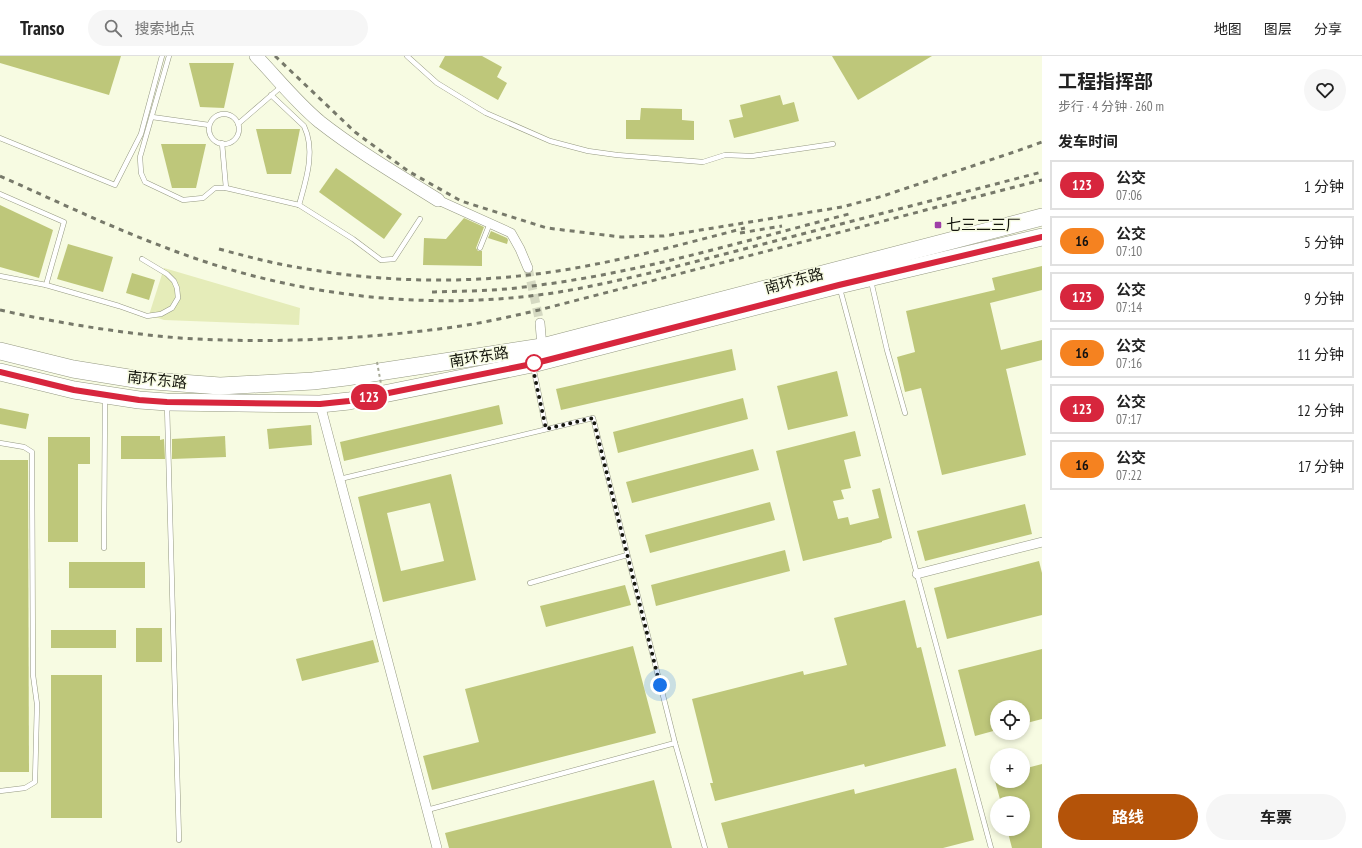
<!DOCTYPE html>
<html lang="zh">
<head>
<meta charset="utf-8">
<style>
	:root { --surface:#fff; --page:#f6f6f6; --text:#222; --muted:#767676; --line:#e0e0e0; --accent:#b45309 }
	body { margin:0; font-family:"PT Sans Narrow","Noto Sans SC",sans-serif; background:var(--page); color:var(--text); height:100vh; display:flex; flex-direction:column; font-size:15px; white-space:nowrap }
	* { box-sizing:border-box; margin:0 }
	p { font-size:13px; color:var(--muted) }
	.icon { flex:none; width:22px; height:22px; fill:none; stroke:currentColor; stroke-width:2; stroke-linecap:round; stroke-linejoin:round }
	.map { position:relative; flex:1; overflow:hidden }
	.details { display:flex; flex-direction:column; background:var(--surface); width:320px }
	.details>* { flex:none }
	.badge { padding:0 8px; border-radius:13px; font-size:14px; line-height:26px }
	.controls { position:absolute; left:990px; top:644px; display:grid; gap:8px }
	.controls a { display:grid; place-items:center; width:40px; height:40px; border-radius:50%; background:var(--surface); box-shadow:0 2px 6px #0003; font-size:20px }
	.you { position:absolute; width:20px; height:20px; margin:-10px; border:3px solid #fff; border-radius:50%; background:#1a73e8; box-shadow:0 0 0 6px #1a73e833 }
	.map>.badge { position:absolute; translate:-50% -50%; box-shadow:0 0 0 2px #fff }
	h2 { padding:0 16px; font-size:15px; line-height:36px }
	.round { display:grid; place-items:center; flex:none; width:42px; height:42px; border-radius:21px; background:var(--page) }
	.summary { display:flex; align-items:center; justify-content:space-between; height:68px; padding:0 16px }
	h1 { font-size:19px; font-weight:700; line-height:30px }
	.cta { display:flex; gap:8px; margin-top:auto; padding:8px 16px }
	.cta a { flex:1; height:46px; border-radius:24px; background:var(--accent); color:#fff; font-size:16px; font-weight:700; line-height:46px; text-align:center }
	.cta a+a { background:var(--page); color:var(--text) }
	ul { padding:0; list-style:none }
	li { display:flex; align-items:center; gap:12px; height:50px; margin:0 8px 6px; padding:0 8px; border:2px solid var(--line); border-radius:0px }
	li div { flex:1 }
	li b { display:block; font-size:15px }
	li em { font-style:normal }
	li .badge { min-width:44px; font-weight:700; text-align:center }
	header { display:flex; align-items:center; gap:24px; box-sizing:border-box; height:56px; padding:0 20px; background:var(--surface); border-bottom:1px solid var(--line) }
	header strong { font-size:19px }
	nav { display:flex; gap:22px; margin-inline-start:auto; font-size:14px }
	.search { width:280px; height:36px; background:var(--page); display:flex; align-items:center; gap:10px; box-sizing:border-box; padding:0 14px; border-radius:22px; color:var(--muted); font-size:15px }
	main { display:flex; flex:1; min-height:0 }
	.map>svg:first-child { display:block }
</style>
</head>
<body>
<header>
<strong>Transo</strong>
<div class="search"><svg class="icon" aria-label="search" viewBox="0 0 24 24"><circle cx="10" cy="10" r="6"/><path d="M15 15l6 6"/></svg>搜索地点</div>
<nav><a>地图</a><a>图层</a><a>分享</a></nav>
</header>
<main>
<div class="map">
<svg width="1042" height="792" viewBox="0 0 1042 792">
	<rect width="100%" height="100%" fill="#f7fbe2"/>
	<path fill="#e5ecb9" d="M164,212L300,252L299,269L164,264L149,259Z"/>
	<g fill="#bec77a" fill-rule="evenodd">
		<path d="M0,0H121L109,39L0,7Z"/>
		<path d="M445,0H482L502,11L497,21L507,27L498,44L439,11Z"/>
		<path d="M832,0H932L858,44Z"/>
		<path d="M189,7H234L224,52L200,51Z"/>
		<path d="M780,39L783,49L794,46L799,65L734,82L729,64L743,61L740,49Z"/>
		<path d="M641,52L682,53V64L694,65V84L626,83V64H640Z"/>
		<path d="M256,73H300L291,118H267Z"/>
		<path d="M161,88H206L196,132H172Z"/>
		<path d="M336,112L402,158L384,183L319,136Z"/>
		<path d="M0,149L53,174L39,222L0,211Z"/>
		<path d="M464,162L484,171L476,192L478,195H482V210L423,209L424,182L446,183Z"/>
		<path d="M491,175L507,182L508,184L507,188L488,182Z"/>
		<path d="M68,188L113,201L103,236L57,223Z"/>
		<path d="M1042,210V234L990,247L1001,294L1042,284V304L1006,313L1026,399L942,419L921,332L905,336L897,301L915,296L906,255L995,234L992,222Z"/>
		<path d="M132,217L155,224L149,244L126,237Z"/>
		<path d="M732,293L736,314L561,354L556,333Z"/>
		<path d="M837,315L848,360L788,374L777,330Z"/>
		<path d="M743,342L748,363L618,397L613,376Z"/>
		<path d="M499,349L503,368L344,405L340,386Z"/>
		<path d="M0,352L29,358L26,373L0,368Z"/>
		<path d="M311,369L312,389L269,393L267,373Z"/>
		<path d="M855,375L861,400L844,404L851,432L841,434L844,443L833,445L838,463L848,461L850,469L879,462L872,434L880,432L892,482L882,485V486L803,505L776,395Z"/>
		<path d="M121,380H160V384L164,383L165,403H121Z"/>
		<path d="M225,380L226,401L172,403V383Z"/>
		<path d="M48,381H90V408H78V486H48Z"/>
		<path d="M753,393L759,414L632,447L626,426Z"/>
		<path d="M0,404H28L29,716H0Z"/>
		<path d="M451,418L476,524L383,546L358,441ZM430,447L444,505L401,515L387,457Z"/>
		<path d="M770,446L775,464L650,497L645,479Z"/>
		<path d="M1025,448L1032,478L925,505L917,475Z"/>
		<path d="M785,494L790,515L656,550L651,529Z"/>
		<path d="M1039,505L1042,517V559L947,583L934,532Z"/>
		<rect x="69" y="506" width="76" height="26"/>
		<path d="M625,529L631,549L546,571L540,550Z"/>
		<path d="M905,544L917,592L921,591L946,690L865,711L864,708L715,745L710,727H713L692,643L803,615L804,619L847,609L834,562Z"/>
		<rect x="136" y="572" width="26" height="34"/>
		<rect x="51" y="574" width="65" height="18"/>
		<path d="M373,584L379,606L302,625L296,603Z"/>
		<path d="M633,590L656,677L432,734L423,700L479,686L465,633Z"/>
		<path d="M1042,593V663L1023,668V651H997V674L975,680L958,614Z"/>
		<rect x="51" y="619" width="51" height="143"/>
		<path d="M1042,708V792H1012L1007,773H1023V747H1001L995,725H1023V713Z"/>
		<path d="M956,712L974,784L943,792H728L721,767L854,733L855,738Z"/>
		<path d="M654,724L672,792H449L445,777Z"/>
	</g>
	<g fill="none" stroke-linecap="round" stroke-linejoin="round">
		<path stroke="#d5d9c2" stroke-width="9" stroke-dasharray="9 4.5" stroke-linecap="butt" d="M528,212L540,267"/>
		<g stroke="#959982" stroke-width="5.5">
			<g id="lane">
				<path d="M169,0L140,101L141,117L145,126L183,144L203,142L215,132H226L299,149L353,183L381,204L394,203L420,163"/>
				<path d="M407,0L437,27L486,57L550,85L588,95L617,99L703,106L725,99L752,100L833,88"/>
				<path d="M271,39L304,70C316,95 306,124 299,149"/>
				<circle cx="224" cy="73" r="15"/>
				<path d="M152,61L209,69"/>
				<path d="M238,68L282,30"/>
				<path d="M0,82L115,129L141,78L162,0"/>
				<path d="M222,87L226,132"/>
				<path d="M0,138L64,166L46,229"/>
				<path d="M480,192L490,167"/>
				<path d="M0,220L46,229L119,250L147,260L161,258L172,252L178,242L177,232L174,225L167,218L142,203"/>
				<path d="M871,225L887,294L905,357"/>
				<path d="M840,233L991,792"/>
				<path d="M533,310L546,373"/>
				<path d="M167,349L179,784"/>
				<path d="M0,387L24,391L32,396L33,619L37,648L35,726L25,732L0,735"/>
				<path d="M340,423L593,362L675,687L705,792"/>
				<path d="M104,492L105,343"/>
				<path d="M530,527L627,499"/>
				<path d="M427,754L675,687"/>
			</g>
		</g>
		<g stroke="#959982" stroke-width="10">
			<g id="street">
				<path d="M438,144L511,177L520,193L528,212"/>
				<path d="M540,267L542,291"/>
				<path d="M320,348L437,792"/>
				<path d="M917,518L1042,486"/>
			</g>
		</g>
		<g stroke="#959982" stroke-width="14">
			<path id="secondary" d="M256,0C277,22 297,47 320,66C357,95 398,119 438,144"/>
		</g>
		<g stroke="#959982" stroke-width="18">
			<g id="highway">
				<path d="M0,295L73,313L141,324L220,330L313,325L346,321L542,291L1042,161"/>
				<path d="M0,316L74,334L139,344L167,346L320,348L349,345L532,308L839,229L1042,181"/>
			</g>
		</g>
		<use href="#lane" stroke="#fff" stroke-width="4.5"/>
		<use href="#street" stroke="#fff" stroke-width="9"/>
		<use href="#secondary" stroke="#fff" stroke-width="13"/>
		<use href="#highway" stroke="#fff" stroke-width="17"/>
		<g stroke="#77796a" stroke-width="3" stroke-dasharray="5 5" stroke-linecap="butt">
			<path d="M275,0L355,76L408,115L461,145L547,172L621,181L664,180L842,151L883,140L1017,95L1042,86"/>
			<path d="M0,120C54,144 108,170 164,191C282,237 412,255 538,239C579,234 619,224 659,215L1042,116"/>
			<path d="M740,177L782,170"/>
			<path d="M219,193C238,198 256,203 275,207C375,228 480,230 581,211C636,201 691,186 745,172"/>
			<path d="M432,236C465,235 498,235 532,230C639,217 744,185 849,158"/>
			<path d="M0,254C59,267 119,277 180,282C273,288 369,283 461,270C487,266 513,260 539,254L1042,124"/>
		</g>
		<path stroke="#a6a996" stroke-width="2" stroke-dasharray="3 3" stroke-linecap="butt" d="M377,306L385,350"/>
	</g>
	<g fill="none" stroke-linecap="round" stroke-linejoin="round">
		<g stroke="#fff" stroke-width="9">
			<path id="line" d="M0,316L74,334L139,344L167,346L320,348L349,345L532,308L839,229L1042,181"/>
		</g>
		<use href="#line" stroke="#d7263d" stroke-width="6"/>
		<path stroke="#16170f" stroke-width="4" stroke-dasharray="0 7.2" d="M534,307L532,308L546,373L593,362L660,629"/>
	</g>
	<rect fill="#9e3fa7" stroke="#f7fbe2" stroke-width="1.5" x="934" y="165" width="8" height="8" rx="2"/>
	<circle fill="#fff" stroke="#d7263d" stroke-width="2" cx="534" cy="307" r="8"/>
	<g text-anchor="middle" stroke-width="3" stroke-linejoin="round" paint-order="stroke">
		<g font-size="15" fill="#16170f" stroke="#f7fbe2" text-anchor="start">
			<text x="946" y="174">七三二三厂</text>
		</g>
		<g font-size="15" fill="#16170f" stroke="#f7fbe2">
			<text transform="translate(794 225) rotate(-15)" y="5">南环东路</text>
			<text transform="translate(479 301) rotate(-9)" y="5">南环东路</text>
			<text transform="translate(157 324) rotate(6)" y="5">南环东路</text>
		</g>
	</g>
</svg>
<div class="controls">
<a><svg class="icon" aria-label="locate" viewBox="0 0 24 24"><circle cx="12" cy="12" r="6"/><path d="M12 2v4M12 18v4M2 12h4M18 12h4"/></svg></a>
<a>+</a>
<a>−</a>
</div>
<div class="you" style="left:660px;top:629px"></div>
<b class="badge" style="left:369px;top:341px;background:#d7263d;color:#fff">123</b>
</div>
<section class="details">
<div class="summary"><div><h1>工程指挥部</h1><p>步行 · 4 分钟 · 260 m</p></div><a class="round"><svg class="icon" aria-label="heart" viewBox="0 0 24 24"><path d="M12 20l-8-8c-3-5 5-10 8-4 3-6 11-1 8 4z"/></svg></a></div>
<h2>发车时间</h2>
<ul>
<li><span class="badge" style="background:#d7263d;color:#fff">123</span><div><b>公交</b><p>07:06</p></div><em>1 分钟</em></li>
<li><span class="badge" style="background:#f58220;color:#111">16</span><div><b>公交</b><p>07:10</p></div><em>5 分钟</em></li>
<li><span class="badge" style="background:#d7263d;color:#fff">123</span><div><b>公交</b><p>07:14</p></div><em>9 分钟</em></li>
<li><span class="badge" style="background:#f58220;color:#111">16</span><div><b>公交</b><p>07:16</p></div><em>11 分钟</em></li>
<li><span class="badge" style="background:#d7263d;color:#fff">123</span><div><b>公交</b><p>07:17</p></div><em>12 分钟</em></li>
<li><span class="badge" style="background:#f58220;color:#111">16</span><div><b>公交</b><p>07:22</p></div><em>17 分钟</em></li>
</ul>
<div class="cta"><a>路线</a><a>车票</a></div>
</section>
</main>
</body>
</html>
